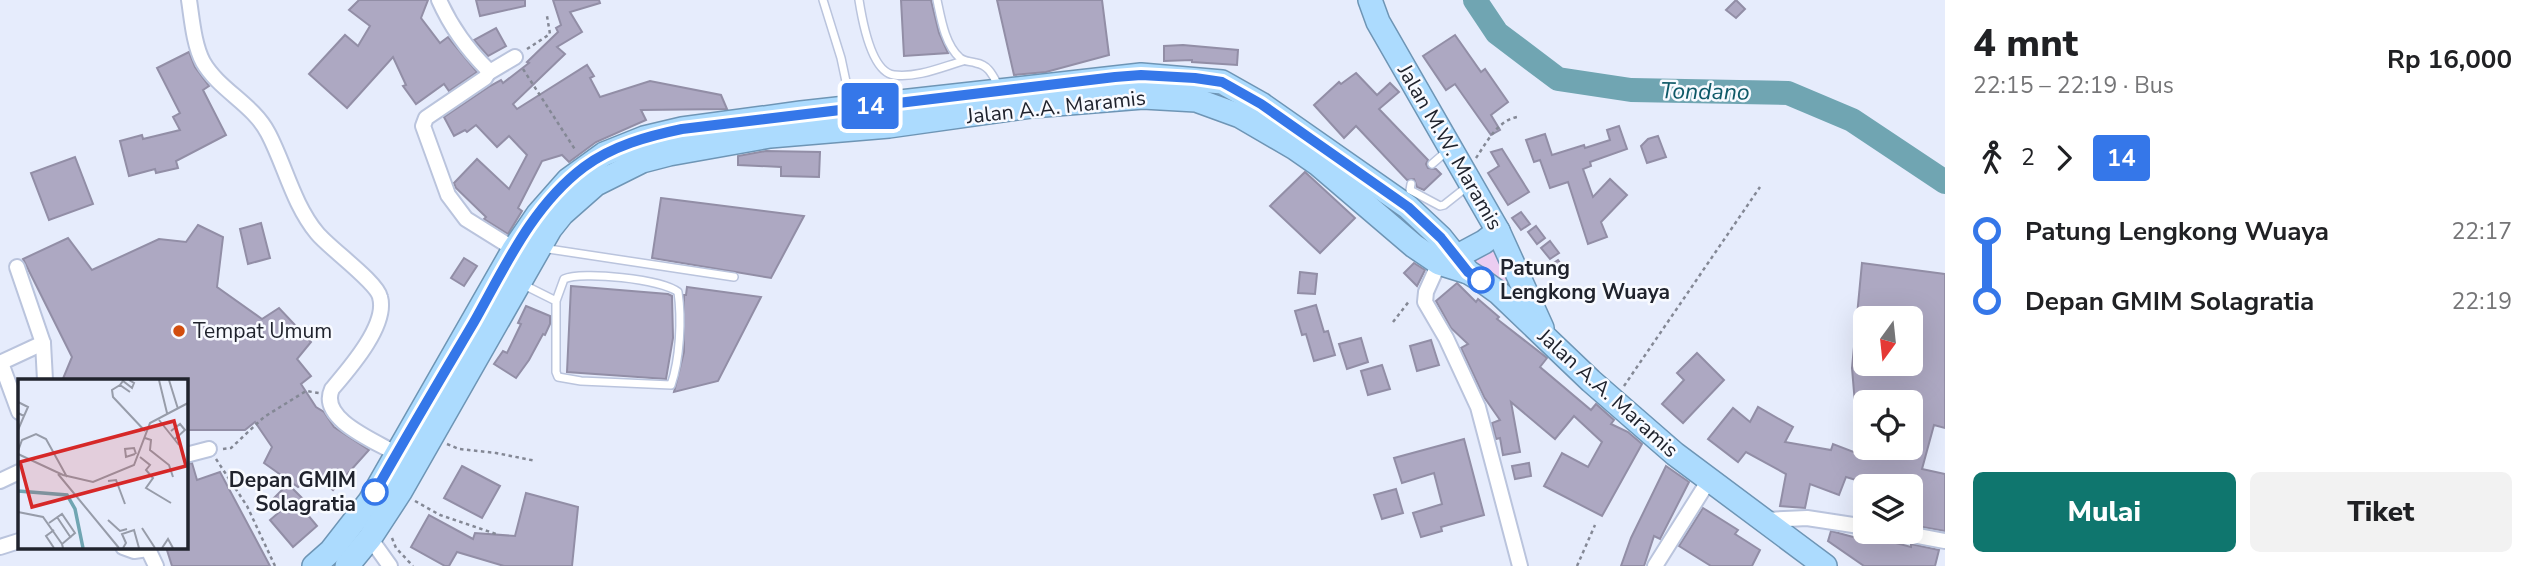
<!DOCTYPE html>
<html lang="id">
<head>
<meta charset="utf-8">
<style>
	:root { --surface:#fff; --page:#f2f2f2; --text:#202124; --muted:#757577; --accent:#0f766e }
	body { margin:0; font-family:"Nunito Sans",sans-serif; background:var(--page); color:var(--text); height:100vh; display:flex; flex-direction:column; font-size:26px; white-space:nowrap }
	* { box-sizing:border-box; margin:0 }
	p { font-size:23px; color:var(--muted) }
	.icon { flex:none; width:38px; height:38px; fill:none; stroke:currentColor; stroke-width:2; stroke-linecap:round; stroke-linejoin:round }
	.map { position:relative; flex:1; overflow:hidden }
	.sheet { display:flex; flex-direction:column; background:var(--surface); width:595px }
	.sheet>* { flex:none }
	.badge { padding:0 14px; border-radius:5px; font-size:24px; line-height:46px }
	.needle { width:46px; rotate:195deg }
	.fabs { position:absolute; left:1853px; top:306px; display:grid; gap:14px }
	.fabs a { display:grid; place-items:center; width:70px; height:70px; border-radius:10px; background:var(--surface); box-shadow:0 7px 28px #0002; font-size:35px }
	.map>.badge { position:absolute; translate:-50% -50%; box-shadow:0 0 0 4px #fff }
	.legs { display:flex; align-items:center; gap:10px; height:77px; padding:0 28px; font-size:23px }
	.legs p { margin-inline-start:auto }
	.headline { display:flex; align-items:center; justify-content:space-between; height:119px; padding:0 28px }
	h1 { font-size:38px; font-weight:800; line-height:52px }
	.cta { display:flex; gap:14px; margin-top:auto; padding:14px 28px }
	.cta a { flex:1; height:80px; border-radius:10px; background:var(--accent); color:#fff; font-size:28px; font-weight:800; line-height:80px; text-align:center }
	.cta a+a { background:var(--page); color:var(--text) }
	ul { padding:0 28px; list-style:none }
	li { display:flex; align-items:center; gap:24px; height:70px; font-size:26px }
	li i { display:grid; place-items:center; width:10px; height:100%; margin:0 9px; background:currentColor }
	li i::after { content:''; width:18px; height:18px; margin:-9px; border:5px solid; border-radius:50%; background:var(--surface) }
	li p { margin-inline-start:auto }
	li:first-child i { background:linear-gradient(#0000 50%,currentColor 0) }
	li:last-child i { background:linear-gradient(currentColor 50%,#0000 0) }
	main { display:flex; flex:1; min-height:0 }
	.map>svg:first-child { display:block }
</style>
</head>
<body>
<main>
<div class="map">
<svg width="1945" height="566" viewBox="0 0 1945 566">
	<rect width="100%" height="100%" fill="#e6ecfc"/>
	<path fill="#ebcdf1" d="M1497,234L1521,302L1460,257Z"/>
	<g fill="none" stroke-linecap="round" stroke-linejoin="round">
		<path stroke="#70a5b2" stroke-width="24" d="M1475,0L1497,33L1558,79L1631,90L1788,93L1852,120L1945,182"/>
	</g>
	<g fill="#ada8c2" stroke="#928ea6" stroke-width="2" fill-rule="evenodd">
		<path d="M359,0H428L421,18L440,43L448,37L477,72L449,91L444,84L416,104L403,86L406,85L393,57L347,108L309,74L345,35L358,46L370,26L349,10Z"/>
		<path d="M476,0H525V6L480,16Z"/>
		<path d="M553,0H599L600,3L570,12L582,32L557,47L565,54L513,104L517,109L587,65L594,76L590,78L600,97L650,81L721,95L727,109L641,110L646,120L596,142L569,162L562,155L542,161L518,208L522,211L508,234L484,219L486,217L456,188L454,183L477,159L509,189L527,155L509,136L497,147L476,125L467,132L465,130L454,136L444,117L490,86L501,80L503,83L529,63L527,62L558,32L556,28L561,25Z"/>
		<path d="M901,0H931L939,33L948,53L904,56Z"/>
		<path d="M997,0H1102L1109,55L1046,72L1014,75Z"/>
		<path d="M1736,0L1745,9L1736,18L1726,10Z"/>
		<path d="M496,28L506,46L488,56L474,40Z"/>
		<path d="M1455,35L1481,72L1485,69L1508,102L1491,115L1500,130L1491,135L1455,84L1446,90L1423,56Z"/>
		<path d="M1183,45L1238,50L1237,65L1192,62V60L1164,61V46Z"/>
		<path d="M189,52L195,67L209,86L203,90L226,135L176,161L178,168L156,173L155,169L129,176L120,141L142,135L143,139L180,130L173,117L180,113L157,68Z"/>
		<path d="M1356,73L1377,95L1390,83L1399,92L1379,109L1428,160L1426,164L1428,168L1436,169L1441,174L1424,190L1417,187L1414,179L1407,180L1356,126L1344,138L1314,105L1339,82L1341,84Z"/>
		<path d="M1619,126L1627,149L1590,162L1591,166L1583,169L1593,197L1610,179L1627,195L1601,222L1607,237L1588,244L1568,182L1550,188L1540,160L1534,162L1526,140L1545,134L1552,155L1584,145L1585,148L1610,140L1607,130Z"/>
		<path d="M1658,136L1666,157L1647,163L1641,146L1648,139Z"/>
		<path d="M1502,149L1529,192L1508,205L1488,173L1499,166L1491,152Z"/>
		<path d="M766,151L820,152L819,177L781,176V167L738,165V156Z"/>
		<path d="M75,157L93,204L49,220L31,173Z"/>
		<path d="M1305,172L1355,218L1320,253L1270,206Z"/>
		<path d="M661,198L804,216L771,278L652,258Z"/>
		<path d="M1521,212L1530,224L1521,230L1512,218Z"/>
		<path d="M261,223L270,258L248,264L240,229Z"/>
		<path d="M198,225L223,237L217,287L262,319L279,308L311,342L297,359L311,376L301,384L316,407L324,412L334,427L369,450L333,490L315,475L298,487L264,463L272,447L255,422L245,430H186V381H62L72,357L23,259L68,238L92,270L159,239L186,242Z"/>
		<path d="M1536,226L1545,238L1537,244L1528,232Z"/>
		<path d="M1550,241L1559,253L1550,259L1541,248Z"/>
		<path d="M464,258L477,266L464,286L451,278Z"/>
		<path d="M1558,260L1567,272L1558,278L1549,266Z"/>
		<path d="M1414,263L1425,270L1417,286L1404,273Z"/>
		<path d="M1862,263L1945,274V428L1934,425L1922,469L1945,474V531L1911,525V486H1864L1866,483L1846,477L1839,495L1810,484L1805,508L1780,506L1786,474L1746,452L1738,462L1708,439L1733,408L1750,422L1758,407L1793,427L1785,442L1831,450L1833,444L1864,456L1867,448L1896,458L1899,448H1911V402H1866V406L1855,404L1852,368ZM1866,318H1911V364H1866Z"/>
		<path d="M1300,272L1317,274L1315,294L1298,293Z"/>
		<path d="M1457,283L1476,302L1478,299L1499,317L1497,319L1547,358L1540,367L1591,410L1596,404L1614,420L1611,424L1628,432L1642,444L1602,516L1544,486L1562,453L1588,467L1602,442L1574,416L1555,439L1511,402L1520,452L1503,455L1500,438L1496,439L1492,423L1500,420L1484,397L1461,348L1468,344L1451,328L1436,301Z"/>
		<path d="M571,286L668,294L672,296L673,338L666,379L567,372Z"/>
		<path d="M687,287L761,297L718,381L674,392L684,352V295H686Z"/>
		<path d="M1316,305L1324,332L1328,331L1335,355L1314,361L1306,334L1302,335L1295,311Z"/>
		<path d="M526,306L550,316V324L545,335L543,334L529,360L516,378L494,364L503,351L507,353L521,324L518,323Z"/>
		<path d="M1361,338L1368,362L1347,369L1339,344Z"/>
		<path d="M1431,340L1439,365L1417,371L1410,346Z"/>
		<path d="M1697,353L1724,380L1683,423L1662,404L1684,380L1677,373Z"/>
		<path d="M1382,365L1390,389L1368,395L1361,371Z"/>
		<path d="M1464,439L1484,515L1441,527L1442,531L1421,537L1413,513L1442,504L1434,473L1402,483L1394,458Z"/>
		<path d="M192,463L197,480L220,472L270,566H172L166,547H186V464Z"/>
		<path d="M1529,463L1531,476L1515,479L1512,466Z"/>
		<path d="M462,466L500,486L482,518L444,498Z"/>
		<path d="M1666,466L1689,482L1660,539L1654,536L1644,566H1621L1631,538Z"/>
		<path d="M288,484L302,498L297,502L317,526L293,547L270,520L284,508L274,498Z"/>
		<path d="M1396,489L1403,513L1382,519L1374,495Z"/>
		<path d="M526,493L578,507L572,566H504L457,552L449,566H445L411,547L429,515L473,539L475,533L515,536Z"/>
		<path d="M1703,508L1738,530L1735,534L1760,550L1752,566H1711L1679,546Z"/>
		<path d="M1831,531L1868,541L1869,536L1911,547V544L1939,550L1935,566H1864L1828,541Z"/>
	</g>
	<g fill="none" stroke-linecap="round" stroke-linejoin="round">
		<g stroke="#bac4dd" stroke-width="10">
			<g id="service">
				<path d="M823,0L841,58L851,105"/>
				<path d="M859,0C862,19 871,72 894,75C917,78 942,67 963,61"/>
				<path d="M937,0C941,19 945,45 960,58C965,62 970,61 976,63C989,65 993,76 999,87"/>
				<path d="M1432,164L1447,151"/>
				<path d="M1411,184L1410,190L1440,206L1444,205L1468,186"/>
				<path d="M542,248L734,277"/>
				<path d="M522,284L556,301L564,279C582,271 662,279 678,292C682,319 680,359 671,385L581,381L558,377L556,372V301"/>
			</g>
		</g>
		<g stroke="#bac4dd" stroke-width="18">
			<g id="minor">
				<path d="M189,0C192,20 194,45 203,62C219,90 253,104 268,133C285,165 293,204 317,233C329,248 377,282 380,297C388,325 349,369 332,389C318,419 375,441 397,454"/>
				<path d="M439,0C451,27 466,48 487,69L488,73L485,78L426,118L423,126L448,195L466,219L514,249"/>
				<path d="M488,73L515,57"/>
				<path d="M1440,256L1439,263L1426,292L1425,302L1446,338L1478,407L1520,566"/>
				<path d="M17,267L43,343L45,380"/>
				<path d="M0,363L43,343"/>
				<path d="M1,363L19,412"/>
				<path d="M186,455L209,449"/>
				<path d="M0,481L19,472"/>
				<path d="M1765,520L1807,518L1866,527"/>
				<path d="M1897,532L1945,541"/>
				<path d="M370,538L390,566"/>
				<path d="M0,547L19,541"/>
				<path d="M123,547L134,551L148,549"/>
				<path d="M147,547L156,566"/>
				<path d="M1655,566L1709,480"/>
			</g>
		</g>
		<g stroke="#6e95b5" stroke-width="26">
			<g id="trunk">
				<path d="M1370,0L1378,22L1498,231L1542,328"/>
				<path d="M1456,257L1484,242L1498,231"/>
				<path d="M314,566L331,551L370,501L514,249L538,214L568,180L604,154L644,138L682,129L801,113L1141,75L1222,82L1261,104L1408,207L1441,238L1468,272"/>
				<path d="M347,566L370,538L400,492L550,229L562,214L596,184L642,161L669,154L770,136L889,126L1032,106L1143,97L1196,100L1240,116L1295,148L1318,164L1414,246L1439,263L1468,272L1481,280L1499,293L1591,381L1675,454L1825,566"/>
			</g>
		</g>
		<g stroke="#848895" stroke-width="2.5" stroke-dasharray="3.5 3.5" stroke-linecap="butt">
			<path d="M527,49L550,34L547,16"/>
			<path d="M523,69L576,151"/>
			<path d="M1476,158C1487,142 1497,121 1517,117"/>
			<path d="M1393,322L1410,300"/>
			<path d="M1624,386L1760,187"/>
			<path d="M447,444L459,449L496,453L536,461"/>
			<path d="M223,449L231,448L264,417L306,391L319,393"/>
			<path d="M216,459L247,506L275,566"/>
			<path d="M415,501L440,515L496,534"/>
			<path d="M392,538L396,548L413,566"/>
			<path d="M1577,566L1595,525"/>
		</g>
		<use href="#service" stroke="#fff" stroke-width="7"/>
		<use href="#minor" stroke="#fff" stroke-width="14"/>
		<use href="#trunk" stroke="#acdbfe" stroke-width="23"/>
	</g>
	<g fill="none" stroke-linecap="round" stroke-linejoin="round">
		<g stroke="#fff" stroke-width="16">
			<path id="line-1" d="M375,492C407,435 441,378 474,322C505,267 532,206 584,167C612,146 648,136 682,129L1115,77L1141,75L1195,78L1222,82L1261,104L1408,207L1441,238L1468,272L1481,280"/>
		</g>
		<use href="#line-1" stroke="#3577e9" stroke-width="10"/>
	</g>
	<g fill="#fff" stroke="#3577e9" stroke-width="3.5">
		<circle cx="1481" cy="280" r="12"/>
		<circle cx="375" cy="492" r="12"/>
	</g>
	<circle fill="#d24d0e" stroke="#f8faff" stroke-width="2.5" cx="179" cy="331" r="7"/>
	<g text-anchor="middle" stroke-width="5" stroke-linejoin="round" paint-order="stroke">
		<g font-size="21" fill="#20232d" stroke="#f8faff">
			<text transform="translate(1056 107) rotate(-6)" y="7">Jalan A.A. Maramis</text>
			<text transform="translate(1450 147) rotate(60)" y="7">Jalan M.W. Maramis</text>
			<text transform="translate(1608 393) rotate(42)" y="7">Jalan A.A. Maramis</text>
		</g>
		<g font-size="21" font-weight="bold" fill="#20232d" stroke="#f8faff" text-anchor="start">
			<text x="1500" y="275">Patung<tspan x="1500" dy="24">Lengkong Wuaya</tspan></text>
			<text x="356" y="487" text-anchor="end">Depan GMIM<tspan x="356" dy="24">Solagratia</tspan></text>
		</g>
		<g font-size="21" fill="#20232d" stroke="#f8faff" text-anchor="start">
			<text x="193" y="338">Tempat Umum</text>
		</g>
		<g font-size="23" font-style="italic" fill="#0e5968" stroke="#f8faff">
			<text transform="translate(1705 91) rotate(1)" y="8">Tondano</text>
		</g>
	</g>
	<g transform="translate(18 379)">
		<rect width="170" height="170" fill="#e6ecfc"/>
		<path fill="none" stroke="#70a5b2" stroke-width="3.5" d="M0,112L49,116L57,130L65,169"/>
		<path fill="none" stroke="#979ca9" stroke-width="2" d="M111,1L116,4L114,9L105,2L102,6L112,13M141,1L149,34M151,1L160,30M102,6L94,11L95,18L127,52M0,23L10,28L6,37M0,34L6,37L0,51M141,41L161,66M153,52L162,45L167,51L157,60M127,59L133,61L132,71L151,86L155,98M0,72L4,61L18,55L28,60L49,98M0,75L45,96L75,103L116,86L132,44L170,24M117,75L108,78L107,70L116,69L118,75M122,78L132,86L128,91L135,99L128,109L153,124M40,95L101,169M90,102L98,101L107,125M0,133L25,138L44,165M39,138L53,159M90,141L102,152L109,150M31,144L44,135L57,154L44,165L45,169M124,149L137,169M36,151L28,157L36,169M105,169L108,164L104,155L116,151L121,169M144,169L150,160L155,169"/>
		<path fill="#d62828" fill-opacity="0.15" stroke="#d62828" stroke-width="3.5" d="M156,42L168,87L14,128L2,83Z"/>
		<rect width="170" height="170" fill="none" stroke="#20232d" stroke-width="3.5"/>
	</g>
</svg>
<div class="fabs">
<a><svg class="needle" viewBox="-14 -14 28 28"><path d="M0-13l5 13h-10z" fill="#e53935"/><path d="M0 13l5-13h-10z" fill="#757577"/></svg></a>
<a><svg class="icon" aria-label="locate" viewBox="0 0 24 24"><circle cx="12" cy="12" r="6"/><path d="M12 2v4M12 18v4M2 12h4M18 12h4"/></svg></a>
<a><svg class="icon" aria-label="layers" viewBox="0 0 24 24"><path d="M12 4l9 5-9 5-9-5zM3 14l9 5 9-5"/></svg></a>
</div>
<b class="badge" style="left:870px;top:106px;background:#3577e9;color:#fff">14</b>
</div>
<section class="sheet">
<div class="headline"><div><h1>4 mnt</h1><p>22:15 – 22:19 · Bus</p></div><b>Rp 16,000</b></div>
<div class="legs"><svg class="icon" aria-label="walk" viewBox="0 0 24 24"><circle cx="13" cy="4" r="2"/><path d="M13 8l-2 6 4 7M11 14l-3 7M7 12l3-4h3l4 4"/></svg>2<svg class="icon" aria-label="forward" viewBox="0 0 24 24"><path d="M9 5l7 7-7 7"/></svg><b class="badge" style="background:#3577e9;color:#fff">14</b></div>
<ul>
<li><i style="color:#3577e9"></i><b>Patung Lengkong Wuaya</b><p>22:17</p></li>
<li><i style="color:#3577e9"></i><b>Depan GMIM Solagratia</b><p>22:19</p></li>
</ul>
<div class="cta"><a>Mulai</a><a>Tiket</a></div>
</section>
</main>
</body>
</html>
